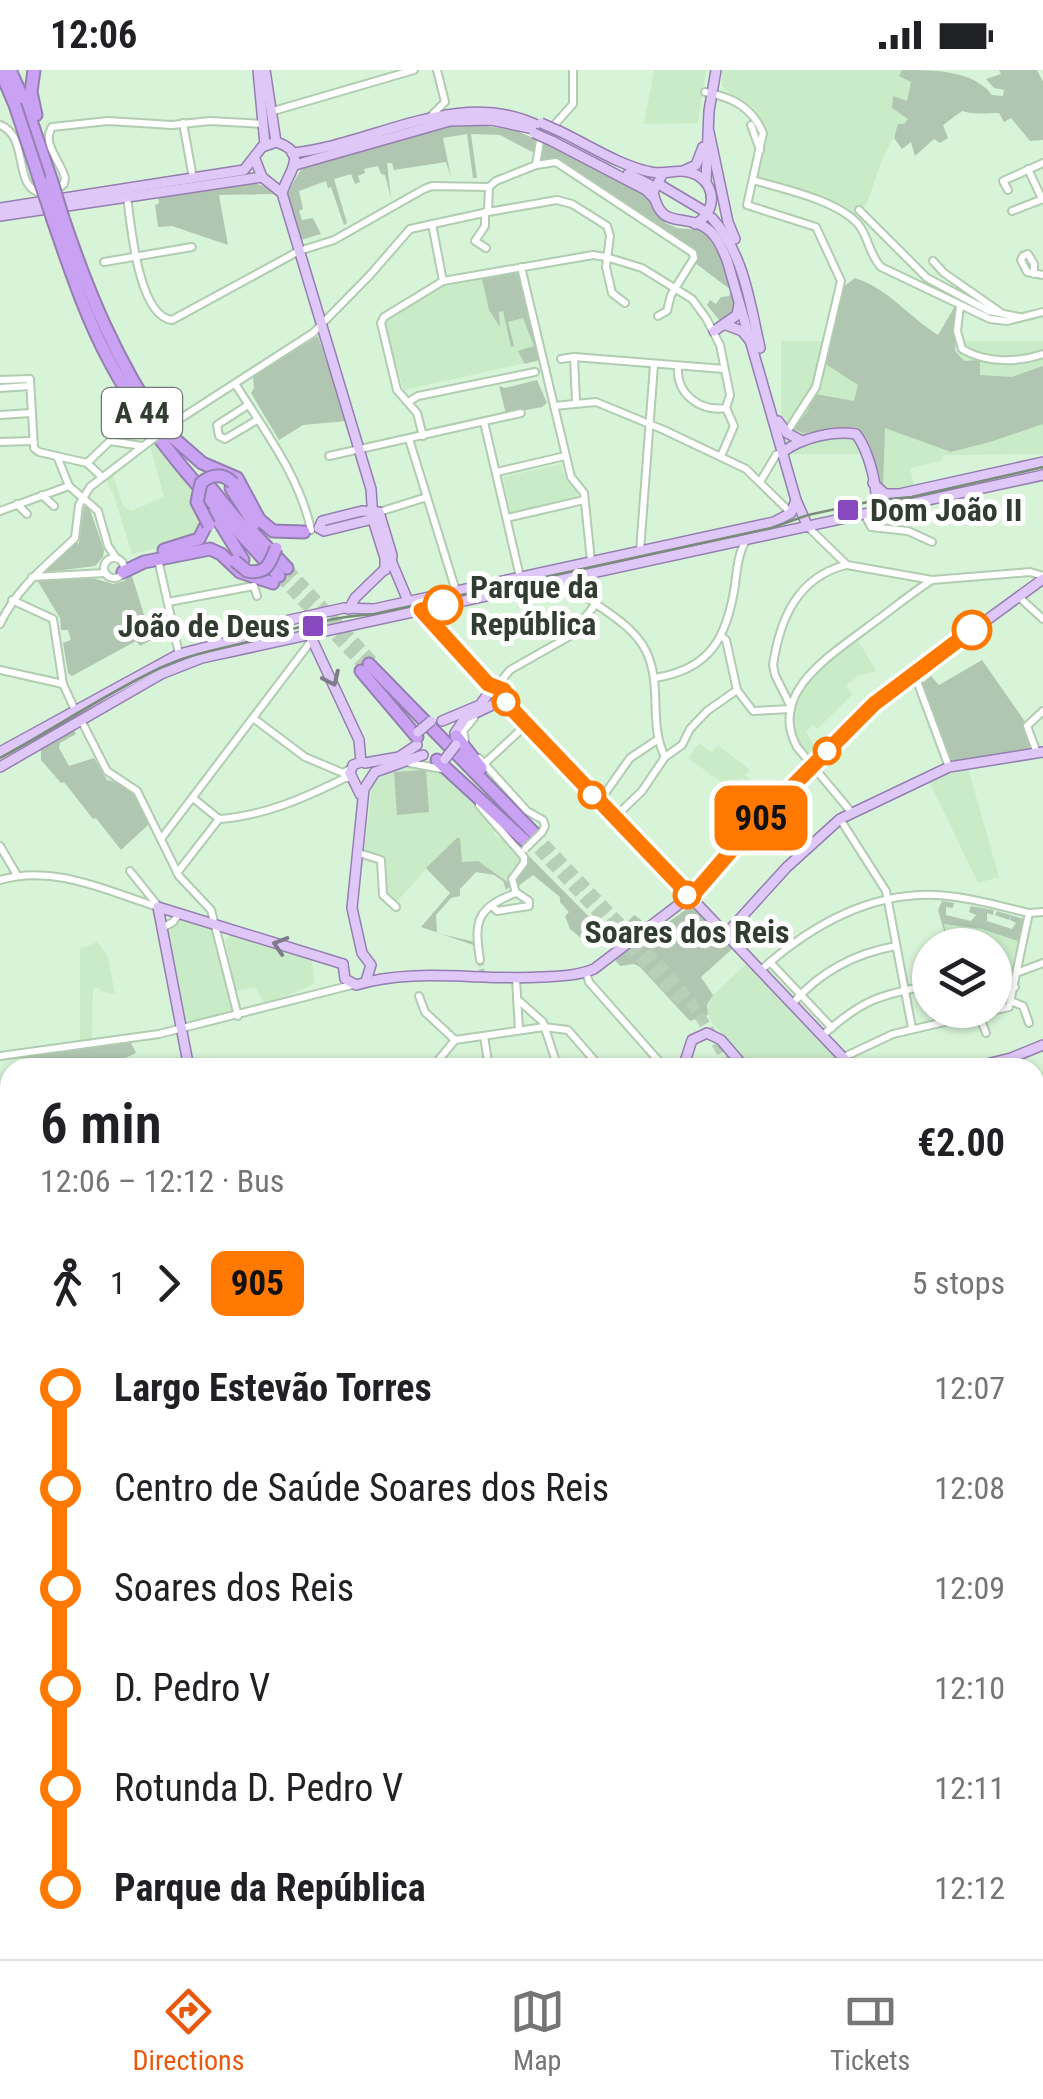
<!DOCTYPE html>
<html lang="en">
<head>
<meta charset="utf-8">
<style>
	:root { --surface:#fff; --page:#f2f2f2; --text:#202124; --muted:#757577; --line:#e0e0e0; --accent:#ea580c }
	body { margin:0; font-family:"Roboto Condensed",sans-serif; background:var(--page); color:var(--text); height:100vh; display:flex; flex-direction:column; font-size:38px; white-space:nowrap }
	* { box-sizing:border-box; margin:0 }
	p { font-size:32px; color:var(--muted) }
	.icon { flex:none; width:55px; height:55px; fill:none; stroke:currentColor; stroke-width:2; stroke-linecap:round; stroke-linejoin:round }
	.map { position:relative; flex:1; overflow:hidden }
	.sheet { position:absolute; left:0px; top:988px; width:1045px; height:902px; display:flex; flex-direction:column; background:var(--surface); border-radius:30px 30px 0 0; box-shadow:0 2px 8px #0004 }
	.sheet>* { flex:none }
	.badge { padding:0 20px; border-radius:15px; font-size:35px; line-height:65px }
	.buttons { position:absolute; left:912px; top:858px; display:grid; gap:20px }
	.buttons a { display:grid; place-items:center; width:100px; height:100px; border-radius:50%; background:var(--surface); box-shadow:0 2px 8px #0004; font-size:50px }
	.map>.badge { position:absolute; translate:-50% -50%; box-shadow:0 0 0 5px #fff }
	.legs { display:flex; align-items:center; gap:15px; height:110px; padding:0 40px; font-size:32px }
	.legs p { margin-inline-start:auto }
	.summary { display:flex; align-items:center; justify-content:space-between; height:170px; padding:0 40px }
	h1 { font-size:55px; font-weight:600; line-height:75px }
	ul { padding:0 40px; list-style:none }
	li { display:flex; align-items:center; gap:35px; height:100px; font-size:38px }
	li i { display:grid; place-items:center; width:15px; height:100%; margin:0 12px; background:currentColor }
	li i::after { content:''; width:25px; height:25px; margin:-12px; border:8px solid; border-radius:50%; background:var(--surface) }
	li p { margin-inline-start:auto }
	li:first-child i { background:linear-gradient(#0000 50%,currentColor 0) }
	li:last-child i { background:linear-gradient(currentColor 50%,#0000 0) }
	.status { display:flex; justify-content:space-between; align-items:center; height:70px; padding:0 50px; background:var(--surface); direction:ltr }
	.status svg { height:28px; fill:currentColor }
	.dock { display:flex; justify-content:space-around; align-items:center; height:140px; border-top:2px solid var(--line); background:var(--surface); font-size:28px; color:var(--muted) }
	.dock a { display:grid; justify-items:center; gap:5px }
	.dock .selected { color:var(--accent) }
	.map>svg:first-child { display:block }
</style>
</head>
<body>
<div class="status"><b>12:06</b><svg viewBox="0 0 49 12"><path d="M0 12V9h3v3zM5 12V6h3v6zM10 12V3h3v9zM15 12V0h3v12zM26 1h20v11H26zM47 4h2v5h-2z"/></svg></div>
<div class="map">
<svg width="1043" height="1889" viewBox="0 0 1043 1889">
	<rect width="100%" height="100%" fill="#d8f4d8"/>
	<g fill="#c9ebc8">
		<path d="M654,0H706L698,53L644,54Z"/>
		<path d="M722,0H909L917,38L895,65L882,90L867,133L855,147L819,127L757,107L768,60L753,37L732,26L722,16Z"/>
		<path d="M517,203L539,290L404,320L385,259L387,251L441,217Z"/>
		<path d="M781,271H1043V384L944,385L941,391L910,398L914,416L889,420L883,419L884,384H781Z"/>
		<path d="M155,371L193,421L192,435L204,454L191,470L132,484L113,423L105,408L112,403L123,436L131,441L164,427L150,375Z"/>
		<path d="M560,394L565,407L577,422V430L511,445L503,407Z"/>
		<path d="M857,569L876,601L860,605L846,615L852,625L817,659L813,655L806,662L818,683L809,692L794,669V632L805,612L830,587Z"/>
		<path d="M699,673L712,682L718,675L732,686L750,700L745,705L770,732L743,708L729,718L688,688Z"/>
		<path d="M418,696L443,703L494,756L495,767L502,768L520,787L509,813L478,793L451,823L426,799L395,834L383,821L384,793L364,783L372,714L388,701Z"/>
		<path d="M968,698L999,807L978,813L929,711Z"/>
		<path d="M183,849L211,858L217,863L233,943L189,953L185,950L168,862Z"/>
		<path d="M943,854L982,859L1020,872L1013,901L995,898V875H950Z"/>
		<path d="M232,865L312,889L314,914L266,935L255,917L236,921L225,870Z"/>
		<path d="M97,872L108,886L115,924L101,921L100,918H93L92,969L80,970V879Z"/>
		<path d="M745,895L749,896L844,997H753L712,953L707,941L712,926Z"/>
	</g>
	<g fill="#b0c6b0">
		<path d="M902,0C933,0 974,0 992,25L1003,26L1004,20L994,18L986,9L1001,4L999,0H1037L1043,12V70L1030,71L1011,48L1004,52L999,43C986,43 975,45 962,41L943,55L948,68L940,73L934,69L915,86L911,72L902,79L894,68L898,54H904L908,49L892,38L893,26L907,31L911,12L899,6Z"/>
		<path d="M481,55L517,61L535,69L534,83L500,65L471,64L477,108H473L467,64L443,68L451,107L446,92L394,100L392,93H387L391,128L385,105L381,104L378,96L364,99L365,103L358,106L360,112L355,114L351,104L334,109L347,153L344,155L331,117L328,118L326,111L299,121L303,139L299,141L302,150L313,148L321,164L301,170L287,123L303,96L449,57Z"/>
		<path d="M543,72L645,124L665,153L677,158L699,160L708,166L721,188L736,241L720,251L707,235L710,230L716,234L721,227L729,226L731,220L695,193V181L559,90L540,91Z"/>
		<path d="M254,113C262,115 274,120 278,127L273,124L219,125L228,175L172,156L158,157L155,135L159,133L158,126Z"/>
		<path d="M513,203L521,205L539,290L525,294L518,281L534,276L523,248L508,252L514,276L511,277L503,241L499,242L500,257L489,240L482,209Z"/>
		<path d="M855,208C889,219 909,247 938,265L955,236V281L964,291L980,290V305L1012,307L1043,296V354L993,371L951,382L885,358L883,419C874,399 875,371 857,357L803,363L793,359L807,342L815,324L854,331L858,315L824,293L843,217Z"/>
		<path d="M318,266L347,351L303,355L279,370L251,323L254,318L253,307Z"/>
		<path d="M537,310L547,333L542,337L506,344L499,316L505,318Z"/>
		<path d="M84,437H89L104,480L103,487L95,496L40,503L74,473H79Z"/>
		<path d="M134,500L132,506L145,548H152L157,567L140,576L136,571L72,606L68,603L63,573L71,570L68,560H61L60,548L37,510C68,506 84,504 113,514L124,511Z"/>
		<path d="M982,590L1026,653L1031,676L1028,680L954,691L947,688L920,615L931,606L939,615Z"/>
		<path d="M74,660L76,664L60,673L59,678L69,696L94,688L107,710C133,715 138,731 149,754L121,780L96,748L93,749L64,712L61,713L41,690V678Z"/>
		<path d="M426,700L429,742L397,745L394,702Z"/>
		<path d="M457,768H460L462,792L478,791L509,813L510,816L506,820L503,811L494,805L476,802L460,819V826L451,828L436,845L437,863L475,872L476,876L421,857L450,823L426,798Z"/>
		<path d="M527,784L611,869L634,845L647,854L612,880L613,876L602,862H592L588,874L570,859L565,846L569,842L560,832V827L533,805L517,817L516,809L527,796Z"/>
		<path d="M942,831L954,833L953,838L946,837V845L971,851L976,845L969,842L971,836L994,840L993,845L987,843V851L1012,859L1016,853L1010,850L1011,844L1009,850L995,845L997,841L1024,849L1020,872L982,859L944,854L948,875L938,840Z"/>
		<path d="M691,836L732,879L701,907L713,925L707,935L708,945L690,951L640,897L634,894L620,896L615,890Z"/>
		<path d="M130,971L136,983L104,998L30,997L19,984Z"/>
	</g>
	<g fill="none" stroke-linecap="round" stroke-linejoin="round">
		<path stroke="#718a71" stroke-width="2.5" d="M5,1263L10,1266"/>
		<path stroke="#b7cfb7" stroke-width="6" stroke-dasharray="6 3" stroke-linecap="butt" d="M480,890L482,902"/>
		<g stroke="#b7cfb7" stroke-width="11" stroke-dasharray="11 5.5" stroke-linecap="butt">
			<path d="M287,498L372,591"/>
			<path d="M279,506L365,597"/>
			<path d="M533,762L670,906L693,935L732,998"/>
			<path d="M527,767L681,931"/>
		</g>
		<g stroke="#b1ccb1" stroke-width="10">
			<g id="minor">
				<path d="M705,22C732,27 752,37 763,63L747,135L816,157L841,211L816,317L787,362"/>
				<path d="M270,42L414,0"/>
				<path d="M431,46L445,32L437,0"/>
				<path d="M183,53L193,108"/>
				<path d="M0,55C30,66 12,119 42,123"/>
				<path d="M751,55L760,80"/>
				<path d="M536,95L556,92L693,183L694,188L671,225L667,241L658,246"/>
				<path d="M1028,99L1042,129"/>
				<path d="M753,110C783,119 837,130 858,154C869,167 869,185 881,197L990,249L1007,251L1043,242"/>
				<path d="M489,117L496,111L536,95L540,71L573,34V0"/>
				<path d="M1008,120L1003,111L1043,93"/>
				<path d="M55,121L64,114L65,108C61,91 41,74 52,57L108,51L172,55L210,51L264,54"/>
				<path d="M127,127C131,155 138,246 172,250L299,181L334,170L424,119L432,116L489,117"/>
				<path d="M859,140L927,208L989,241L1019,247"/>
				<path d="M1012,141L1043,129"/>
				<path d="M485,142V156L475,171L486,178"/>
				<path d="M488,142L557,130L572,134L607,156L610,166L606,197L612,223L625,233"/>
				<path d="M432,154L443,211"/>
				<path d="M933,191L944,203L1000,242"/>
				<path d="M104,192L192,177"/>
				<path d="M521,197L571,407L584,423L591,491"/>
				<path d="M1034,204V194L1028,184L1023,186L1021,190L1027,202L1043,205"/>
				<path d="M960,236L957,261L962,279C986,293 1017,293 1043,284"/>
				<path d="M574,287L576,332"/>
				<path d="M561,289L574,287L724,299"/>
				<path d="M0,310L30,309L34,378L39,382L87,393L102,407"/>
				<path d="M236,315C264,360 300,407 311,460"/>
				<path d="M0,318L30,316"/>
				<path d="M408,332L418,326L535,302"/>
				<path d="M248,335L217,355L219,366L225,369L257,350"/>
				<path d="M554,336L596,332L664,360L746,399L791,443"/>
				<path d="M0,345L31,343"/>
				<path d="M175,352L313,263L370,205L410,159L488,142L489,117"/>
				<path d="M484,352L520,507"/>
				<path d="M423,366L417,343L397,320L381,253L384,247L443,211L593,185L606,187L642,198L692,229L706,248L720,275L730,325L726,338C700,342 676,324 678,297"/>
				<path d="M409,369L456,521"/>
				<path d="M0,372L31,371"/>
				<path d="M57,386L69,416L98,441L108,476L116,488"/>
				<path d="M329,386L521,343"/>
				<path d="M721,386L734,356L726,338"/>
				<path d="M87,393L110,371L142,376"/>
				<path d="M497,402L565,386"/>
				<path d="M760,412L776,385L782,382"/>
				<path d="M42,425L54,436"/>
				<path d="M17,434L27,444"/>
				<path d="M0,441L69,416"/>
				<path d="M379,442L427,427"/>
				<path d="M865,445L871,457L908,461L932,472"/>
				<path d="M507,448L584,430"/>
				<path d="M808,457L847,495L932,510L1030,502L1043,506"/>
				<path d="M640,481L654,295"/>
				<circle cx="114" cy="498" r="10"/>
				<path d="M158,489L179,584"/>
				<path d="M32,507L105,503"/>
				<path d="M565,510C589,534 631,550 646,581C663,616 648,653 665,687"/>
				<path d="M1019,527L1043,549"/>
				<path d="M12,530L53,549L63,614L75,640"/>
				<path d="M168,532L254,516L257,526"/>
				<path d="M0,554C18,516 46,496 75,468L79,435L90,417L150,371"/>
				<path d="M721,566L726,570L737,620"/>
				<path d="M0,600L63,614"/>
				<path d="M914,603L949,697"/>
				<path d="M655,608C711,599 727,567 735,515C737,499 738,484 746,470"/>
				<path d="M496,617L510,600L570,566L595,535"/>
				<path d="M790,635L775,605L773,595C780,548 798,507 846,495"/>
				<path d="M253,648L305,687L343,703L350,699"/>
				<path d="M81,650L107,701L137,721L179,806L211,840L238,946"/>
				<path d="M465,670L463,661L474,648"/>
				<path d="M1037,683L1027,656L1043,641"/>
				<path d="M479,688L527,741L543,750L545,756L542,762"/>
				<path d="M410,693L442,699"/>
				<path d="M485,693L526,655"/>
				<path d="M193,728L219,749C264,746 304,728 345,708H352"/>
				<path d="M599,732L630,688L657,670"/>
				<path d="M479,735L524,787V793L512,809L516,823"/>
				<path d="M852,743L797,677C767,622 833,584 869,556C890,541 910,524 932,510"/>
				<path d="M615,747L642,721L665,687L682,675L690,659L707,641L737,620L753,641L791,639"/>
				<path d="M840,749L886,821L912,958"/>
				<path d="M161,769L312,570"/>
				<path d="M0,776L17,805"/>
				<path d="M359,783L381,790L383,825L396,837"/>
				<path d="M130,801L158,836"/>
				<path d="M177,803L219,749"/>
				<path d="M0,810C54,794 107,821 158,837"/>
				<path d="M493,837L497,841L529,836V831L517,823"/>
				<path d="M162,858L173,852L179,844"/>
				<path d="M480,890C474,851 476,838 516,823"/>
				<path d="M770,892L832,958"/>
				<path d="M761,900C810,856 869,822 937,825C968,827 999,836 1029,843L1043,842"/>
				<path d="M586,902L589,912L665,998"/>
				<path d="M1019,902L1043,893"/>
				<path d="M516,909L519,960"/>
				<path d="M995,914L1015,917"/>
				<path d="M419,926L425,942L455,970"/>
				<path d="M517,929L543,952L558,998"/>
				<path d="M1013,932L1023,936L1029,953"/>
				<path d="M793,933C820,902 856,883 896,876"/>
				<path d="M979,945L986,963"/>
				<path d="M823,965C862,930 879,925 930,915"/>
				<path d="M484,966L489,998"/>
				<path d="M0,986L159,964L352,915"/>
				<path d="M844,987L893,964L1009,937L1029,843"/>
				<path d="M432,998L455,970L544,957L568,960L601,998"/>
				<path d="M1035,1048L1043,1042"/>
				<path d="M0,1095L10,1088"/>
				<path d="M0,1134L10,1140"/>
				<path d="M1035,1176V1184"/>
				<path d="M0,1256L10,1253"/>
				<path d="M0,1454L10,1450"/>
				<path d="M0,1580L10,1611"/>
				<path d="M1035,1707L1043,1708"/>
				<path d="M0,1736L10,1733"/>
				<path d="M1035,1749L1043,1750"/>
				<path d="M0,1782L10,1781"/>
				<path d="M701,1880L710,1889"/>
				<path d="M876,1880L880,1889"/>
				<path d="M37,1889L76,1880"/>
				<path d="M472,1889L519,1881L576,1887L603,1885L613,1889"/>
				<path d="M641,1889L647,1880"/>
				<path d="M778,1889L782,1880"/>
			</g>
		</g>
		<g stroke="#947fb0" stroke-width="12">
			<g id="major">
				<path d="M258,0L265,75"/>
				<path d="M265,0L276,72"/>
				<path d="M559,61C587,74 620,96 651,102C667,106 681,96 697,105C718,118 715,144 695,154"/>
				<path d="M709,62L728,152L735,169"/>
				<path d="M552,71L646,120L654,128"/>
				<path d="M292,83C374,75 458,16 539,56"/>
				<path d="M255,89L262,107L282,123L371,419L373,450L385,488V500"/>
				<path d="M295,95L450,51L491,50L534,59"/>
				<path d="M683,101L696,95L703,77"/>
				<path d="M663,103L653,122C661,159 679,144 703,156C716,163 722,178 727,190L796,430L808,457"/>
				<path d="M628,104L649,114"/>
				<path d="M706,112L709,41L716,0"/>
				<path d="M662,116L704,141"/>
				<path d="M0,138L244,100L262,77L276,72C310,83 288,102 282,123"/>
				<path d="M0,146L262,107"/>
				<path d="M712,148C744,184 750,233 760,278"/>
				<path d="M726,255L742,261L751,272"/>
				<path d="M714,261L737,245L739,234"/>
				<path d="M778,351L787,363L802,371"/>
				<path d="M783,382C801,368 834,360 856,364C868,379 882,425 873,443"/>
				<path d="M873,413L885,424H899L1043,392"/>
				<path d="M319,458L322,451L362,441L379,442L392,485L391,493L355,528L349,539"/>
				<path d="M319,458L324,461L373,449"/>
				<path d="M390,488L408,531"/>
				<path d="M418,538L488,613L504,621L510,637L853,998"/>
				<path d="M310,565L359,670L361,692"/>
				<path d="M442,651L480,635L488,624"/>
				<path d="M455,663L465,648L505,629"/>
				<path d="M0,682L179,584L263,563L285,551L344,538L374,539L774,452L791,443L796,430"/>
				<path d="M365,693L399,687L417,675"/>
				<path d="M0,697L161,604L202,588L1043,405"/>
				<path d="M360,724L350,703L353,695L361,692"/>
				<path d="M726,864L787,797L840,749L949,697L1043,682"/>
				<path d="M343,894L345,909L356,915C413,897 481,911 541,907C559,906 577,906 594,899L699,819L749,760L873,633L1043,509"/>
				<path d="M366,911L371,895L362,883L352,838L364,719L375,702L423,685"/>
				<path d="M189,998L158,837L343,894"/>
				<path d="M683,998L692,970L707,963L721,970L745,998"/>
				<path d="M970,998L1011,988L1043,975"/>
				<path d="M1035,1235L1036,1234"/>
				<path d="M1035,1250L1043,1244"/>
				<path d="M1035,1258L1043,1252"/>
				<path d="M0,1299L10,1309"/>
				<path d="M810,1880L819,1889"/>
			</g>
		</g>
		<g stroke="#947fb0" stroke-width="15">
			<g id="highway">
				<path d="M0,0L15,35"/>
				<path d="M10,0L25,33L51,109"/>
				<path d="M34,0L31,22L36,45"/>
				<path d="M63,148C89,225 116,289 162,358"/>
				<path d="M53,150C70,199 86,248 111,294C152,371 221,442 279,506"/>
				<path d="M161,357L202,393L237,408L259,449"/>
				<path d="M211,418L247,462"/>
				<path d="M231,418L254,454"/>
				<path d="M214,443L243,490"/>
				<path d="M255,446L273,461L304,462"/>
				<path d="M247,456L287,498"/>
				<path d="M164,480L199,469L210,447"/>
				<path d="M123,502L144,492L210,479L221,484L240,502L273,513"/>
				<path d="M369,594L533,762"/>
				<path d="M361,601L417,667"/>
				<path d="M456,666L481,698"/>
				<path d="M437,690L524,770"/>
				<path d="M1035,1479L1043,1483"/>
				<path d="M1035,1489L1043,1494"/>
			</g>
		</g>
		<use href="#minor" stroke="#fff" stroke-width="6"/>
		<use href="#major" stroke="#dfc7f8" stroke-width="9"/>
		<use href="#highway" stroke="#c9a2f4" stroke-width="11"/>
		<path stroke="#7a8c7a" stroke-width="2.5" d="M0,688C54,659 105,624 160,598C193,582 228,578 262,568C303,556 330,547 374,544L771,458L808,445L877,430L912,427L1043,397"/>
		<g stroke="#7a8c7a" stroke-width="6">
			<g id="rail">
				<path d="M0,1283L10,1295"/>
				<path d="M713,1880L722,1889"/>
			</g>
		</g>
		<use href="#rail" stroke="#fff" stroke-width="2.5" stroke-dasharray="8" stroke-linecap="butt"/>
		<g stroke="#b1ccb1" stroke-width="10" stroke-linecap="butt">
			<g id="minor-bridge">
				<path d="M150,371L175,352"/>
				<path d="M525,779L542,762"/>
			</g>
		</g>
		<g stroke="#947fb0" stroke-width="12" stroke-linecap="butt">
			<g id="major-bridge">
				<path d="M541,53L559,61"/>
				<path d="M534,63L552,71"/>
				<path d="M418,662L431,651"/>
				<path d="M445,689L456,675"/>
			</g>
		</g>
		<g stroke="#947fb0" stroke-width="15" stroke-linecap="butt">
			<g id="highway-bridge">
				<path d="M15,35L53,150"/>
				<path d="M51,109L63,148"/>
				<path d="M209,455L197,432L201,413C211,404 223,403 233,413"/>
				<path d="M235,491L247,501C267,505 270,493 276,478"/>
			</g>
		</g>
		<use href="#minor-bridge" stroke="#fff" stroke-width="6"/>
		<use href="#major-bridge" stroke="#dfc7f8" stroke-width="9"/>
		<use href="#highway-bridge" stroke="#c9a2f4" stroke-width="11"/>
	</g>
	<defs><path id="oneway-chevron" d="M-2-3.5L2.5 0L-2 3.5" fill="none" stroke-width="1.6" stroke-linecap="round" stroke-linejoin="round" transform="scale(2.5)"/></defs>
	<g stroke="#807b8b">
		<use href="#oneway-chevron" transform="translate(332 609) rotate(65)"/>
		<use href="#oneway-chevron" transform="translate(280 875) rotate(-163)"/>
	</g>
	<g fill="none" stroke-linecap="round" stroke-linejoin="round">
		<g stroke="#fff" stroke-width="22">
			<path id="line-1" d="M443,535L421,540L488,614L504,620L510,637L691,827L749,760L874,634L972,560"/>
		</g>
		<use href="#line-1" stroke="#ff7900" stroke-width="15"/>
	</g>
	<g fill="#8849bf" stroke="#fff" stroke-width="4">
		<rect x="836" y="428" width="24" height="24" rx="5"/>
		<rect x="301" y="544" width="24" height="24" rx="5"/>
	</g>
	<g fill="#fff" stroke="#ff7900" stroke-width="5">
		<circle cx="443" cy="535" r="18"/>
		<circle cx="972" cy="560" r="18"/>
		<circle cx="506" cy="632" r="12"/>
		<circle cx="827" cy="681" r="12"/>
		<circle cx="592" cy="725" r="12"/>
		<circle cx="687" cy="825" r="12"/>
	</g>
	<g text-anchor="middle" stroke-width="10" stroke-linejoin="round" paint-order="stroke">
		<rect fill="#fff" stroke="#707770" stroke-width="2.5" x="102" y="318" width="80" height="50" rx="8"/>
		<g font-size="30" font-weight="bold" fill="#323d32">
			<text x="142" y="353">A 44</text>
		</g>
		<g font-size="32" font-weight="bold" fill="#323d32" stroke="#fff" text-anchor="start">
			<text x="870" y="451">Dom João II</text>
			<text x="290" y="567" text-anchor="end">João de Deus</text>
		</g>
		<g font-size="32" font-weight="bold" fill="#323d32" stroke="#fff" text-anchor="start">
			<text x="470" y="528">Parque da<tspan x="470" dy="37">República</tspan></text>
			<text x="687" y="873" text-anchor="middle">Soares dos Reis</text>
		</g>
	</g>
</svg>
<div class="buttons">
<a><svg class="icon" aria-label="layers" viewBox="0 0 24 24"><path d="M12 4l9 5-9 5-9-5zM3 14l9 5 9-5"/></svg></a>
</div>
<b class="badge" style="left:761px;top:748px;background:#ff7900;color:#111">905</b>
<section class="sheet">
<div class="summary"><div><h1>6 min</h1><p>12:06 – 12:12 · Bus</p></div><b>€2.00</b></div>
<div class="legs"><svg class="icon" aria-label="walk" viewBox="0 0 24 24"><circle cx="13" cy="4" r="2"/><path d="M13 8l-2 6 4 7M11 14l-3 7M7 12l3-4h3l4 4"/></svg>1<svg class="icon" aria-label="forward" viewBox="0 0 24 24"><path d="M9 5l7 7-7 7"/></svg><b class="badge" style="background:#ff7900;color:#111">905</b><p>5 stops</p></div>
<ul>
<li><i style="color:#ff7900"></i><b>Largo Estevão Torres</b><p>12:07</p></li>
<li><i style="color:#ff7900"></i><span>Centro de Saúde Soares dos Reis</span><p>12:08</p></li>
<li><i style="color:#ff7900"></i><span>Soares dos Reis</span><p>12:09</p></li>
<li><i style="color:#ff7900"></i><span>D. Pedro V</span><p>12:10</p></li>
<li><i style="color:#ff7900"></i><span>Rotunda D. Pedro V</span><p>12:11</p></li>
<li><i style="color:#ff7900"></i><b>Parque da República</b><p>12:12</p></li>
</ul>
</section>
</div>
<nav class="dock">
<a class="selected"><svg class="icon" aria-label="directions" viewBox="0 0 24 24"><path d="M12 3l9 9-9 9-9-9zM9 14v-3h6M13 9l2 2-2 2"/></svg>Directions</a>
<a><svg class="icon" aria-label="map" viewBox="0 0 24 24"><path d="M3 6l6-2 6 2 6-2v14l-6 2-6-2-6 2zM9 4v14M15 6v14"/></svg>Map</a>
<a><svg class="icon" aria-label="tickets" viewBox="0 0 24 24"><path d="M3 7h18v10H3zM15 7v10"/></svg>Tickets</a>
</nav>
</body>
</html>
